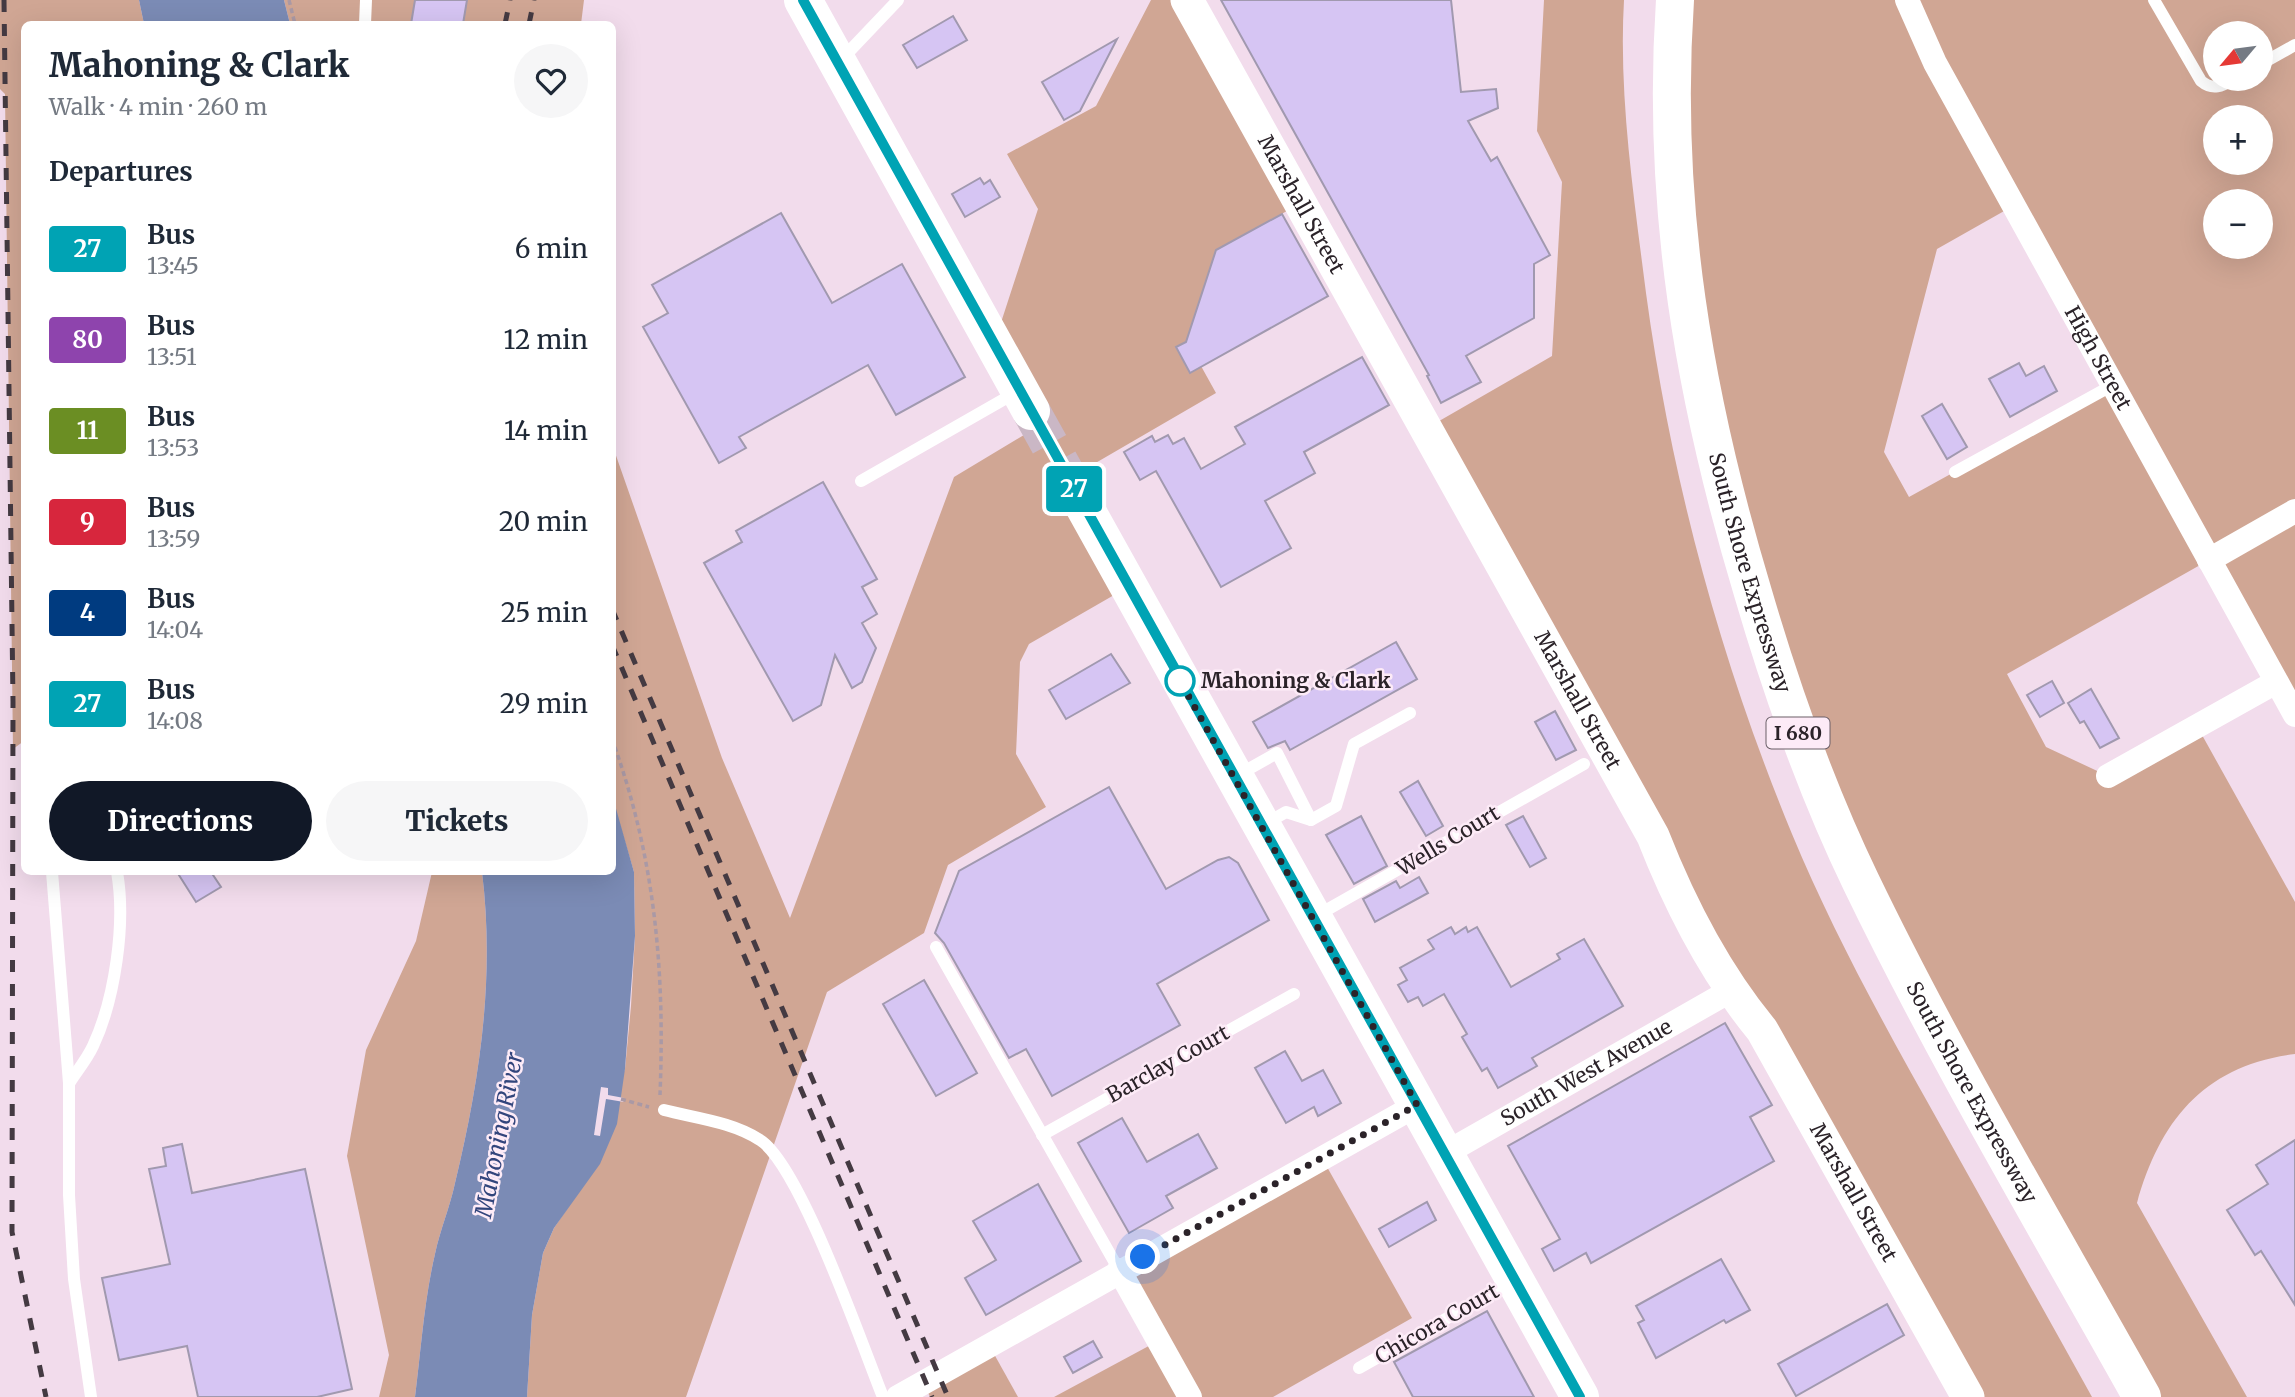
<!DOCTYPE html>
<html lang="en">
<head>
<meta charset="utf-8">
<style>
	:root { --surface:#fff; --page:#f6f6f7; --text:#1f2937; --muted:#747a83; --accent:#111827 }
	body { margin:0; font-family:Merriweather,serif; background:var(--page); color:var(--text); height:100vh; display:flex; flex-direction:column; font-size:26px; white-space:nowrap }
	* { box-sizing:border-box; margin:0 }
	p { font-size:23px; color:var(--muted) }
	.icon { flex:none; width:38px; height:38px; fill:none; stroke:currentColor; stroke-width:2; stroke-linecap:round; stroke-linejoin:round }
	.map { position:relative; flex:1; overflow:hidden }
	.drawer { position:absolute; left:21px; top:21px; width:595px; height:854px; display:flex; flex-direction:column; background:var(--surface); border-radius:10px; box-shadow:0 7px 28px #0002 }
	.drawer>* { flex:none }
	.badge { padding:0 14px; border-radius:5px; font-size:24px; line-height:46px }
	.needle { width:46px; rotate:241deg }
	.tools { position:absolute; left:2203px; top:21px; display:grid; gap:14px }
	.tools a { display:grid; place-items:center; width:70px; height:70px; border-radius:50%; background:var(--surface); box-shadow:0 7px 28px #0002; font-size:35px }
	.you { position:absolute; width:35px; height:35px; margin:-18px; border:5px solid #fff; border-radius:50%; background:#1a73e8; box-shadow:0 0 0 10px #1a73e833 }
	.map>.badge { position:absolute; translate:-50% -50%; box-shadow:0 0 0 4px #fff }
	h2 { padding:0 28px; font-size:26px; line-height:63px }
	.round { display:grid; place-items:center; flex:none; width:74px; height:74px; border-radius:37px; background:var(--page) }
	.overview { display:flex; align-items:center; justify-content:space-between; height:119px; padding:0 28px }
	h1 { font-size:33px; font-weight:800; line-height:52px }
	.primary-button { display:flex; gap:14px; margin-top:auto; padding:14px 28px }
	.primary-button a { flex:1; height:80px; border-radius:42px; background:var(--accent); color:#fff; font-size:28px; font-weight:800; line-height:80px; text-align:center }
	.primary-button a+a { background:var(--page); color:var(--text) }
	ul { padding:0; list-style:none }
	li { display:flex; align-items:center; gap:21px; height:91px; padding:0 28px }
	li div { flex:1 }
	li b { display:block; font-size:26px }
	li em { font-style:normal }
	li .badge { min-width:77px; font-weight:700; text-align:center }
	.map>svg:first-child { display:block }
</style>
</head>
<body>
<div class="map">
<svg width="2295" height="1397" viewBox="0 0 2295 1397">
	<rect width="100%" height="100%" fill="#f2dcec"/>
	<g fill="#d0a694" fill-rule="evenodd">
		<path d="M0,0H139L144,24H24V741L13,749L5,94L0,89Z"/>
		<path d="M284,0H584L581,24H290Z"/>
		<path d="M1151,0H1187L1301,203L1216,251L1186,342L1176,348L1190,372L1201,366L1216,393L1068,479L1128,587L1029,644L1020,662L1016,754L1046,807L948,865L924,933L827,992L686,1397H527L532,1315L543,1253L554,1228L571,1203L625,1069L631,1006L635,936L634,872L612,798L613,447L722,758L790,918L954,477L1039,426L994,344L1038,209L1007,154L1096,106Z"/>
		<path d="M1544,0H1624C1619,86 1631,176 1642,262C1666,459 1716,650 1792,834C1834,935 1888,1032 1942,1128C1992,1218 2042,1307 2092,1397H1968L1427,428L1552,356L1562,182L1537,131Z"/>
		<path d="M1675,0H2295V715L2209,560L2007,674L2046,747L2108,776L2197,726L2295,902V1054C2205,1065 2160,1120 2137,1203L2247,1397H2142L1860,881L1705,412ZM2216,33H2261V79H2216ZM2216,117H2261V163H2216ZM2216,201H2261V247H2216ZM2013,206L2112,385L1909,497L1884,452L1937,249Z"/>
		<path d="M432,872H482C495,977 480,1080 455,1183C450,1207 440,1230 435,1254C424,1301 421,1350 415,1397H379L389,1355L347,1156L366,1050L416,941Z"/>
		<path d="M1322,1158L1412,1318L1273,1397H1054L1158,1341L1119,1270Z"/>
		<path d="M989,1345L1018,1397H930L924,1383Z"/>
	</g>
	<g fill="#7b8bb5">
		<path d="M139,0H284L290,24H144Z"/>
		<path d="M613,798L634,872L635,936L625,1069L617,1124L600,1164L554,1228L543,1253L532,1315L527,1397H415C421,1350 424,1301 435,1254C440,1230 450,1207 455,1183C480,1080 495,977 482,872H612Z"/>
	</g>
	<path fill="#f2dcec" d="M601,1087L608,1088V1095L624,1098L621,1099L624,1102L606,1099L600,1136L594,1135Z"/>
	<g fill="#d6c5f3" stroke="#a199af" stroke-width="2">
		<path d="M415,0H467L463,24H411Z"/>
		<path d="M1221,0H1451L1461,92L1496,89L1498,108L1468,121L1491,161L1497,157L1550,255L1534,264V318L1466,356L1481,382L1441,403L1427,376L1429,375Z"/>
		<path d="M953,16L967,40L917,68L903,45Z"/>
		<path d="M1117,39L1080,111L1064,120L1042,82Z"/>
		<path d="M980,178L984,184L990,180L1000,197L965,217L952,194Z"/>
		<path d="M781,213L832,303L902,264L965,377L896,415L868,365L739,437L746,448L719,463L643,327L668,313L652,285Z"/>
		<path d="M1282,214L1328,296L1190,373L1176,347L1186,342L1216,250Z"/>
		<path d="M1362,357L1389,405L1304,452L1315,473L1265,501L1291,548L1221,587L1156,471L1140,480L1124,452L1152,436L1155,442L1168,435L1173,444L1184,438L1201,469L1245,444L1235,427Z"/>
		<path d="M2019,363L2026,376L2044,366L2057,391L2010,417L1989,379Z"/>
		<path d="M1942,404L1967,447L1947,459L1922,416Z"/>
		<path d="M823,482L877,579L862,587L877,614L862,623L876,648L862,682L852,688L835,655L821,705L793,721L704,563L742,542L736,531Z"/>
		<path d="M1396,642L1417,679L1290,750L1285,741L1268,748L1253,722Z"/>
		<path d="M1111,654L1130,683L1066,719L1049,690Z"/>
		<path d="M2052,681L2064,703L2040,717L2027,695Z"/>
		<path d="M2091,689L2119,738L2100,748L2084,721L2080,723L2068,703Z"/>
		<path d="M1555,711L1576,750L1556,760L1535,722Z"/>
		<path d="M1418,781L1443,826L1426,836L1400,792Z"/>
		<path d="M1109,787L1166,889L1218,860L1229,857L1238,863L1269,920L1157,984L1180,1025L1052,1096L1026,1049L1009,1058L944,943L935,933L959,871Z"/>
		<path d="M1361,816L1387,866L1354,884L1326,835Z"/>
		<path d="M1523,816L1546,858L1530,867L1506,825Z"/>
		<path d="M177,872H211L221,887L196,902Z"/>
		<path d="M1419,877L1428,893L1375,922L1363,899L1396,881L1400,888Z"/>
		<path d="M1451,927L1455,934L1466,927L1468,932L1477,927L1511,987L1560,959L1557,954L1584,939L1623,1006L1532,1058L1537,1066L1498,1088L1487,1068L1482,1071L1462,1037L1467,1034L1444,994L1423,1006L1418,997L1408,1002L1398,985L1407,980L1400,968L1434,949L1428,940Z"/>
		<path d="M924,980L977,1073L936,1096L883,1004Z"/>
		<path d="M1725,1023L1772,1105L1750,1117L1774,1161L1591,1263L1586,1253L1554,1271L1542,1249L1560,1239L1508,1146Z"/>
		<path d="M1285,1051L1302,1081L1323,1070L1341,1103L1318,1116L1314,1107L1286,1123L1255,1068Z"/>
		<path d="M1122,1118L1147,1162L1198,1134L1217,1168L1166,1196L1173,1208L1129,1233L1078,1143Z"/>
		<path d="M2295,1140V1305L2261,1251L2255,1255L2227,1210L2268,1184L2256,1165Z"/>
		<path d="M182,1144L192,1193L305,1169L352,1389L317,1397H198L187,1346L119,1360L102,1278L170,1264L149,1169L166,1166L163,1148Z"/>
		<path d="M1038,1184L1081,1261L986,1315L965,1278L996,1260L973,1221Z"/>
		<path d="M1427,1202L1436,1220L1389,1247L1379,1229Z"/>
		<path d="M1721,1259L1750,1310L1726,1323L1724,1320L1656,1358L1638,1323L1644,1320L1636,1306Z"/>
		<path d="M1887,1304L1904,1335L1796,1396L1778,1364Z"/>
		<path d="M1487,1311L1534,1397H1413L1394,1362Z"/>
		<path d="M1093,1341L1102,1357L1073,1373L1064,1357Z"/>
	</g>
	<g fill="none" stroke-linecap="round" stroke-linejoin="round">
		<path stroke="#cab7c5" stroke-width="38" stroke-dasharray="38 19" stroke-linecap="butt" d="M1031,411L1070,481"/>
		<g stroke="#aa99a5" stroke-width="3.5" stroke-dasharray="5 3.5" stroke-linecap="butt">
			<path d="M289,0L295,24"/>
			<path d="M612,739C655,857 665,970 660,1095"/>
			<path d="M621,1099L649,1107"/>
		</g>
		<g stroke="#fff" stroke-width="12">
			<path d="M2154,0L2201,81C2213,91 2222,86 2234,79"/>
			<path d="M365,24L366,0"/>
			<path d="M841,60L898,0"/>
			<path d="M2261,64L2295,45"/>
			<path d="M1955,472L2113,385"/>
			<path d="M861,481L1015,393"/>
			<path d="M1238,775L1277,753L1311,820L1286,812L1265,824"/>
			<path d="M1311,820L1336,806L1354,744L1410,713"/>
			<path d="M52,872L69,1083V1195L74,1279L91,1397"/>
			<path d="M1316,916L1584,764"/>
			<path d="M936,947L1119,1270"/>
			<path d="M70,1082C77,1071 87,1059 93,1046C115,999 126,923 117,872"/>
			<path d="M664,1110C695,1118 733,1122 760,1140C800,1165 862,1345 883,1397"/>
			<path d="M1042,1135L1294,994"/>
			<path d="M1359,1368L1511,1282"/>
		</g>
		<g stroke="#fff" stroke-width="24">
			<path id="s1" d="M1907,0L1935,63L2295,715"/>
			<path d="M2209,560L2295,511"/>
			<path d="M2108,776L2276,682"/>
			<path id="s2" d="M1444,1154L1730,991"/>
			<path d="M1119,1270L1190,1397"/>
			<path d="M898,1397L1417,1105"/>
		</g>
		<path stroke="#fff" stroke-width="33" id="s3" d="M1187,0L1653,836C1680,905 1715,973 1762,1030L1968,1397"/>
		<g stroke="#fff" stroke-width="38">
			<path d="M803,0L1031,411"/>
			<path d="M1070,481L1580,1397"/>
		</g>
		<path stroke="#fff" stroke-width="38" id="s4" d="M1675,0C1661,206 1694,397 1753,593C1782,692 1816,789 1861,882C1946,1058 2047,1227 2142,1397"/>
		<g stroke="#443a42" stroke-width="5" stroke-dasharray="12 12" stroke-linecap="butt">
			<path d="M4,0L13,702L12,1232L46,1397"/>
			<path d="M505,24L510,0"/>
			<path d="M529,24L534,0"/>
			<path d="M612,609L948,1397"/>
			<path d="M612,645L932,1397"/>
		</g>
	</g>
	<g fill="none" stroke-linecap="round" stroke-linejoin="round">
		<g stroke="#fff" stroke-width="16">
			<path id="line" d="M803,0L1580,1397"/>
		</g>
		<use href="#line" stroke="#00a3b4" stroke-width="10"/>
		<path stroke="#2b2329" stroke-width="7" stroke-dasharray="0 12.6" d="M1143,1257L1417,1105L1180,681"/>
	</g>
	<circle fill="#fff" stroke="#00a3b4" stroke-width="3.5" cx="1180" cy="681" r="14"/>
	<g text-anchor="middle" stroke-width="5" stroke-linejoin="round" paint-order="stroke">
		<rect fill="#fdebf7" stroke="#6a5f67" stroke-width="2" x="1766.5" y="717.5" width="63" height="31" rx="5"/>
		<g font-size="19" font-weight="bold" fill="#2b2329">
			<text x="1798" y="740">I 680</text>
		</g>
		<g font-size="21" fill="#2b2329" stroke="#fdebf7">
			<text dy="7" stroke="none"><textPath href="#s3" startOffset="234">Marshall Street</textPath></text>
			<text dy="7" stroke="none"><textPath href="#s1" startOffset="406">High Street</textPath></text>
			<text dy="7" stroke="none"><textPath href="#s4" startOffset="581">South Shore Expressway</textPath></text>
			<text dy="7" stroke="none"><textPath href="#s3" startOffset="802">Marshall Street</textPath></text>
			<text transform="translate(1448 841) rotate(-31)" y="7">Wells Court</text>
			<text transform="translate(1168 1064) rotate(-29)" y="7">Barclay Court</text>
			<text dy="7" stroke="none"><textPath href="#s2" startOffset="164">South West Avenue</textPath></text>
			<text dy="7" stroke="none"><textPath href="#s4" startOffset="1148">South Shore Expressway</textPath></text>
			<text dy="7" stroke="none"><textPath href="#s3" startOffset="1367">Marshall Street</textPath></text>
			<text transform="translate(1437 1324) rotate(-30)" y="7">Chicora Court</text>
		</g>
		<g font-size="21" font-weight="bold" fill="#2b2329" stroke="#fdebf7" text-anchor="start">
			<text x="1201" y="688">Mahoning &amp; Clark</text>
		</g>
		<g font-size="23" font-style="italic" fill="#32457c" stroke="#fdebf7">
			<text transform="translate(499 1135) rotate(-79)" y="8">Mahoning River</text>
		</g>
	</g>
</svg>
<div class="tools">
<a><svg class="needle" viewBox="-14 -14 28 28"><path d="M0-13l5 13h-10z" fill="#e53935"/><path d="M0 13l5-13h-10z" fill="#747a83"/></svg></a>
<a>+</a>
<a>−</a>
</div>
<div class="you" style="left:1143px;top:1257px"></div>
<b class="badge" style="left:1074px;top:489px;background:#00a3b4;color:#fff">27</b>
<section class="drawer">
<div class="overview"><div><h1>Mahoning &amp; Clark</h1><p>Walk · 4 min · 260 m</p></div><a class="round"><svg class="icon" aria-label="heart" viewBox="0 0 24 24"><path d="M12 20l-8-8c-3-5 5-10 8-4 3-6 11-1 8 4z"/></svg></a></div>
<h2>Departures</h2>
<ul>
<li><span class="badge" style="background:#00a3b4;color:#fff">27</span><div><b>Bus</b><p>13:45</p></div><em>6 min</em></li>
<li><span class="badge" style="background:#8e44ad;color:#fff">80</span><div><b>Bus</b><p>13:51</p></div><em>12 min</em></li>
<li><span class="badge" style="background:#6b8e23;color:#fff">11</span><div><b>Bus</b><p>13:53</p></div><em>14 min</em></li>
<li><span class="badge" style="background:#d7263d;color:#fff">9</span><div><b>Bus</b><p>13:59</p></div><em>20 min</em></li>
<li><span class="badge" style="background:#003b80;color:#fff">4</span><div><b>Bus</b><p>14:04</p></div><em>25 min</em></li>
<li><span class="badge" style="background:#00a3b4;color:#fff">27</span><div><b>Bus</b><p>14:08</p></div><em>29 min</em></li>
</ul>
<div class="primary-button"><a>Directions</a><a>Tickets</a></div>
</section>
</div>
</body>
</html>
